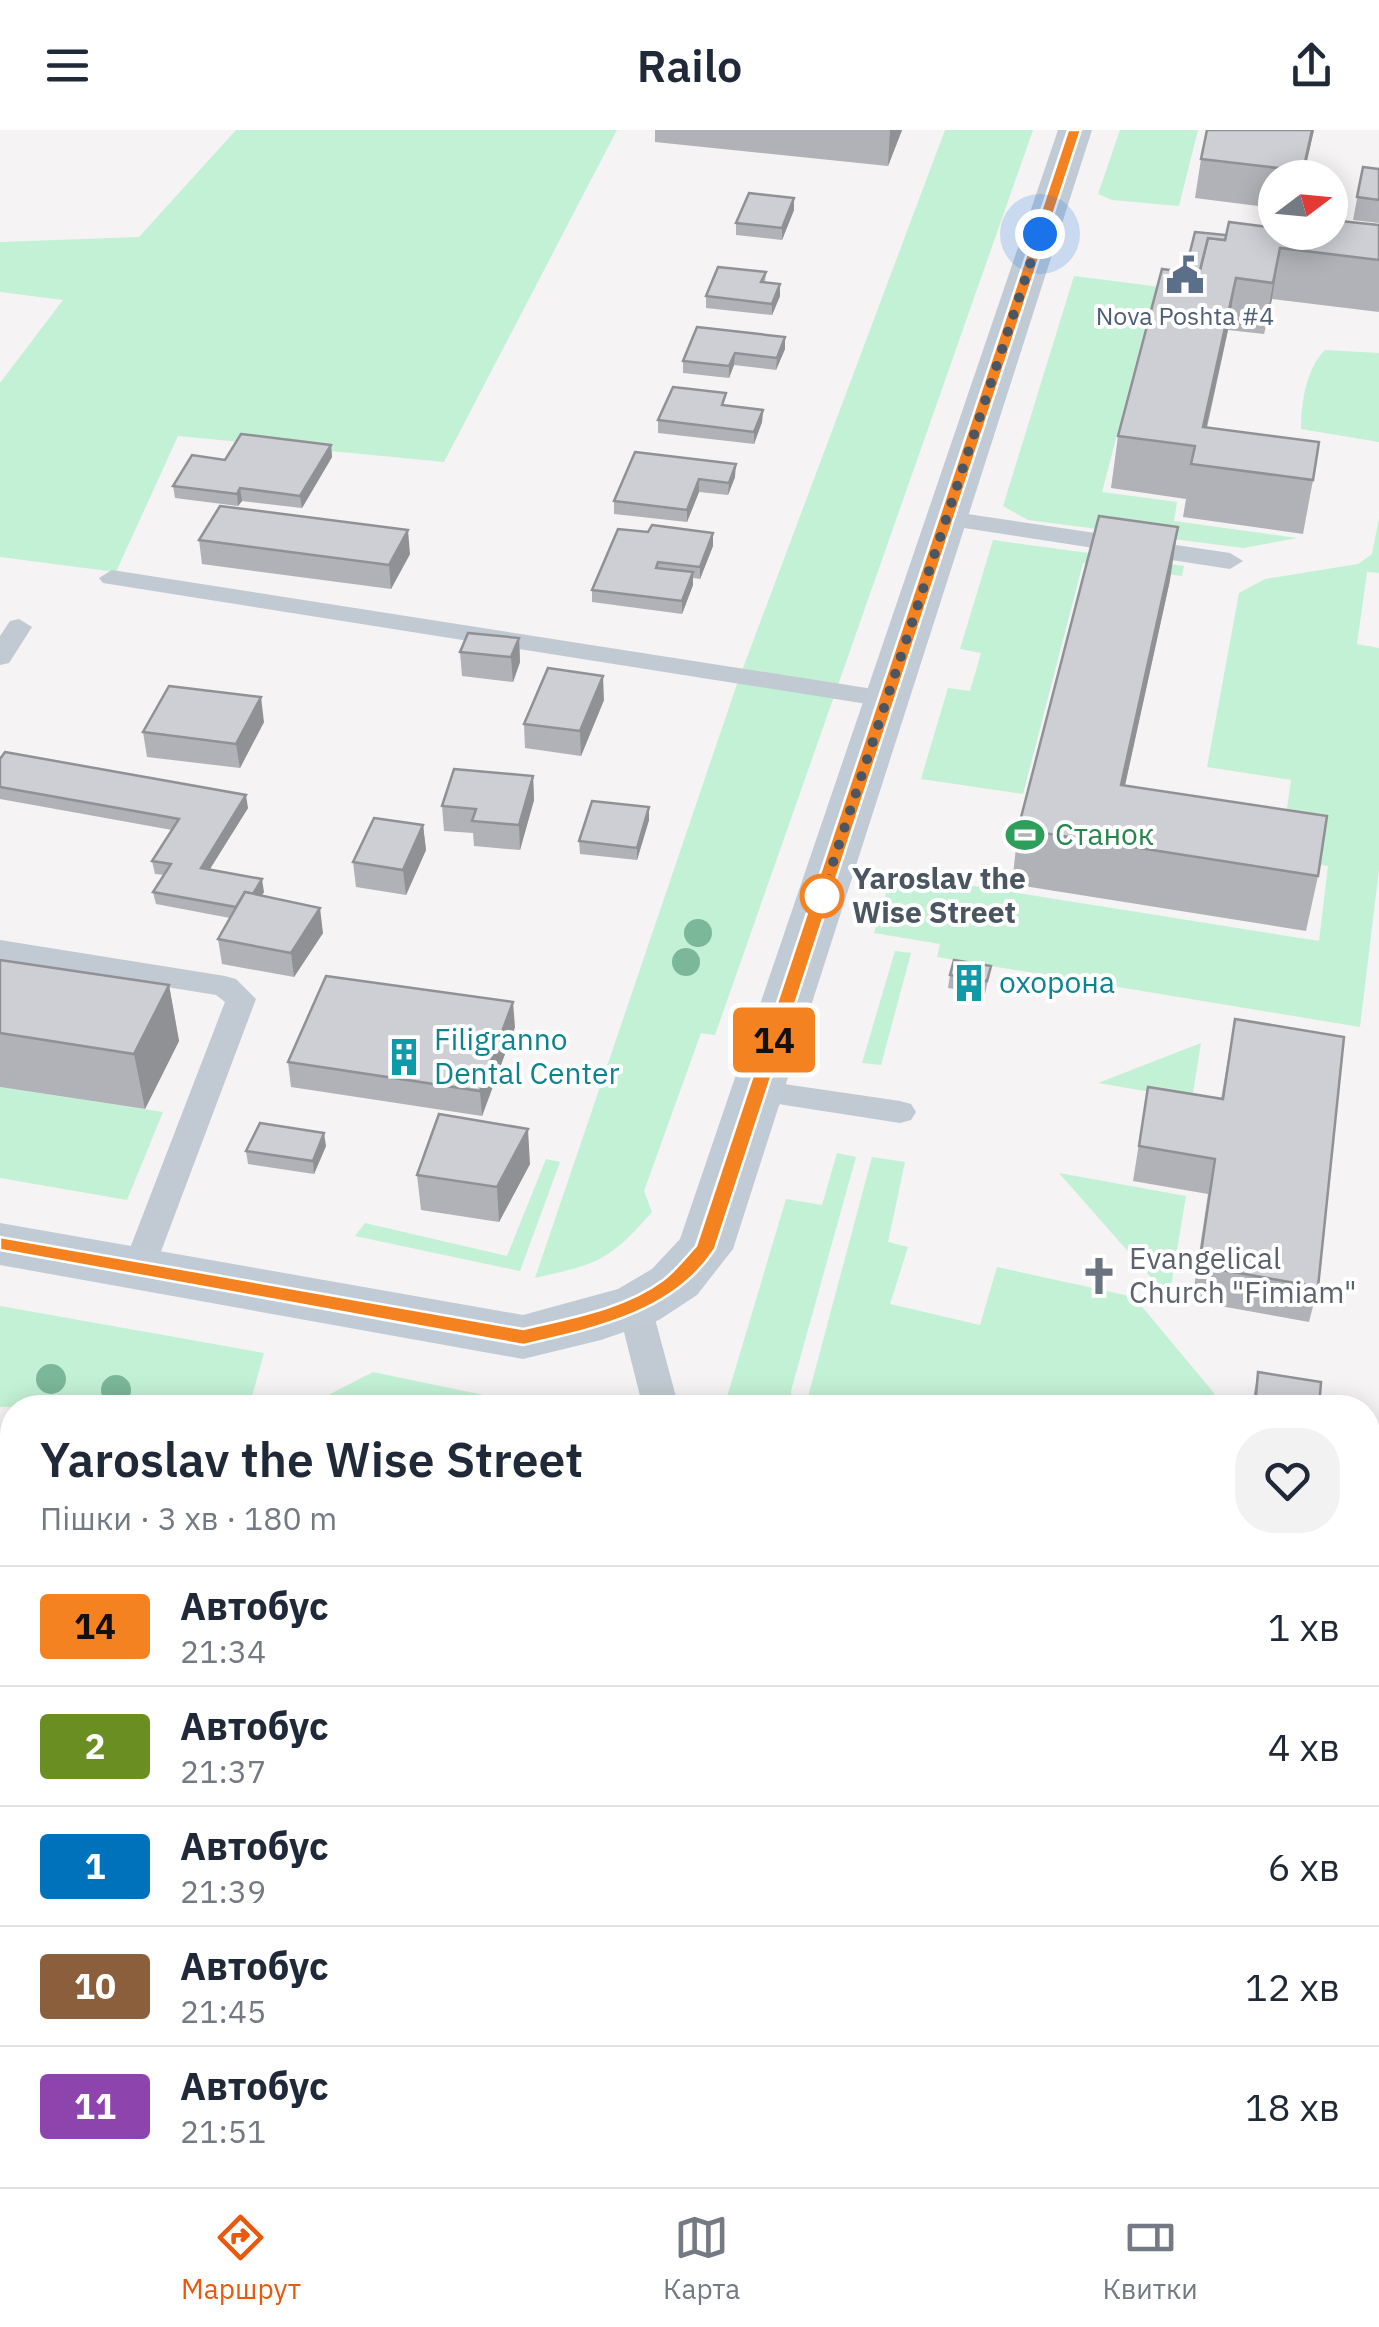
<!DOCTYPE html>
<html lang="uk">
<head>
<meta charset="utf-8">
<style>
	:root { --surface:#fff; --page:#f2f2f3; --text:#1f2937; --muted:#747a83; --line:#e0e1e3; --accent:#ea580c }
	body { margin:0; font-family:"IBM Plex Sans",sans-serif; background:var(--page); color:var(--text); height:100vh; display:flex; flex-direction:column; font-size:38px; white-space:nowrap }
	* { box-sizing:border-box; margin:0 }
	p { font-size:32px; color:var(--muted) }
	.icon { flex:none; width:55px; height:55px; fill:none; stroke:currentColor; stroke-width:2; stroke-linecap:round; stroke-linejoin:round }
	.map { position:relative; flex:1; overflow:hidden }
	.details { position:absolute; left:0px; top:1265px; width:1380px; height:792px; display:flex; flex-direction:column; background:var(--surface); border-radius:40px 40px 0 0; box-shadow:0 5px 25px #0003 }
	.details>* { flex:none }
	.badge { padding:0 20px; border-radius:8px; font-size:35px; line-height:65px }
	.needle { width:65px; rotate:74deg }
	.fabs { position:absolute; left:1258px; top:30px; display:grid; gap:20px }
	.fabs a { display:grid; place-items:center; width:90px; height:90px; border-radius:50%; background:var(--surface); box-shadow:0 5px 25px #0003; font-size:50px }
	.you { position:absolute; width:50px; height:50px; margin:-25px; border:8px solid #fff; border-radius:50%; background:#1a73e8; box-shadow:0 0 0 15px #1a73e833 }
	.map>.badge { position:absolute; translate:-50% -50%; box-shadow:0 0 0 5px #fff }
	.round { display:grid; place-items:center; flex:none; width:105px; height:105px; border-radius:40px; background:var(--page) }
	.headline { display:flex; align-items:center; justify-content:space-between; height:170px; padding:0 40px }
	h1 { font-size:48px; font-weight:600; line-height:75px }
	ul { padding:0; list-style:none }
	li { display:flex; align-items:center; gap:30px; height:120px; padding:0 40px; border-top:2px solid var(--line) }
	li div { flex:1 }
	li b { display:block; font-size:38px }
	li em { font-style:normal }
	li .badge { min-width:110px; font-weight:700; text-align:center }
	header { display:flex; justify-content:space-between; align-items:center; height:130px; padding:0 40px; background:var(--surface); font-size:45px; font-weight:600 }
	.tabs { display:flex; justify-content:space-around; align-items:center; height:140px; border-top:2px solid var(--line); background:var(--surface); font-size:28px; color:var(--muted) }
	.tabs a { display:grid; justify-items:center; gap:5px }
	.tabs .selected { color:var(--accent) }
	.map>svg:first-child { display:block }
</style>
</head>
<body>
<header><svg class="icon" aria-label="menu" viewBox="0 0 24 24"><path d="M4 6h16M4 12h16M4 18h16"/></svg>Railo<svg class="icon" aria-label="share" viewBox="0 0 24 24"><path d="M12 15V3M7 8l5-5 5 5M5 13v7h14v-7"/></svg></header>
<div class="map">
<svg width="1379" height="2057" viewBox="0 0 1379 2057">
	<rect width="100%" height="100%" fill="#f5f3f3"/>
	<g fill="#c3f1d5">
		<path d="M236,0H617L444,332L178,306L116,442L0,427V253L63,170L0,162V112L139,107Z"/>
		<path d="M945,0H1033L715,905L701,903L644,1061L652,1082C609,1131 598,1134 535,1148L737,554Z"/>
		<path d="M1120,0H1198L1179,76L1112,70L1098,64Z"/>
		<path d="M1074,146L1192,161L1185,190L1148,186L1102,362L1177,372L1174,391L1297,408L1243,418L1028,390L1003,376Z"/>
		<path d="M1325,220L1379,223V312L1301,299C1301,273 1306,239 1325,220Z"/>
		<path d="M1379,388V443L1367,442L1357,514L1379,518V739L1360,897L937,827L940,814L874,803L892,743L1319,811L1328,736L1280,728L1291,650L1207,637L1239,463L1265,449L1358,434L1372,424Z"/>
		<path d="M993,410L1184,436L1182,446L1083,433L1023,664L921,649L948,558L970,561L981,523L960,519Z"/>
		<path d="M895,821L911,823L881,935L862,933Z"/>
		<path d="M1201,913L1192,969L1098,953Z"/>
		<path d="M0,957L163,982L127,1070L0,1048Z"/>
		<path d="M837,1023L856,1027L791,1261V1277H724L786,1069L822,1075Z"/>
		<path d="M872,1027L905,1032L888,1112L908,1117L890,1174L980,1195L997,1137L1134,1167L1214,1263L1212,1277H809V1263Z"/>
		<path d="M546,1029L560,1032L520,1141L355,1106L365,1093L507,1126Z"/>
		<path d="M1059,1043L1186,1066L1169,1168Z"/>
		<path d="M0,1176L264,1223L249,1277H0Z"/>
		<path d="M373,1242L493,1267L489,1277H305Z"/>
		<path d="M1368,1587L1379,1589V1731L1368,1729Z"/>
		<path d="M1368,1892L1376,2057H1233L1239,2045H1368Z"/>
		<path d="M785,2045H1020L1030,2057H801Z"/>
	</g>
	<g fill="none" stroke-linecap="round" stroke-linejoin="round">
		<g fill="#c1cad2" fill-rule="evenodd">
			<path d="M947,381L1230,423L1243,431L1230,439L938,394L934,389L938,384Z"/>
			<path d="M112,440L886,561L900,569L886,577L103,453L99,448Z"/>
			<path d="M19,489L32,497L9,533L0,535V506L10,491Z"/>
			<path d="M0,810L225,846L236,849L256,869L151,1148L139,1152L127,1148L122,1139L225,872L216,865L0,830Z"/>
			<path d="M757,950L900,971L911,974L916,982L911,990L900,993L746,969L741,961L746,953Z"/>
			<path d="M634,1161L646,1165L651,1174L679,1278H643L617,1174L622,1165Z"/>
			<path d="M12,1954V1996L0,2000V1958Z"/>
			<path d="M1034,2045H1093L1098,2057H1039Z"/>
			<path d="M1178,2045H1226L1221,2057H1173Z"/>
		</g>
		<path fill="#c1cbd6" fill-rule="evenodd" d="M1058,0H1092L733,1119L697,1165L659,1190L601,1210L523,1229L0,1135V1093L523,1185L618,1159L652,1139L680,1109Z"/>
	</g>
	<g fill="#7bb799">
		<circle cx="698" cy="803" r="14"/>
		<circle cx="686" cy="832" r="14"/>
		<circle cx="51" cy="1249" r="15"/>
		<circle cx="116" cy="1260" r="15"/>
	</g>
	<g fill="#b0b2b7">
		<path d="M655,0H902L888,36L655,12Z"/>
		<path d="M1207,0H1314L1303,48H1275V78L1195,68L1201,29Z"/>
		<path d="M1363,37L1379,39V93L1353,90Z"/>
		<path d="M794,68V80L782,110L736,105V93Z"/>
		<path d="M1379,95V182L1272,169L1264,204L1228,200L1207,298L1313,350L1303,404L1183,387L1186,369L1111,358L1118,306L1185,142L1226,105Z"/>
		<path d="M766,142L765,153L780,166L772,185L706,178V166Z"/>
		<path d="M697,197L785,219L776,240L734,235L729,248L683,243V231Z"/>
		<path d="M726,275L763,280L762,292L754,314L658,303V290Z"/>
		<path d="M331,315L332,327L302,378L242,371L238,376L175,368L173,356L225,330Z"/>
		<path d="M635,322L735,347L728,365L699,362L687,392L614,384V371Z"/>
		<path d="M648,402L713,403V416L700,449L693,448V455L682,484L592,472V460Z"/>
		<path d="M199,410L410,424L391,459L202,434Z"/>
		<path d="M1170,450L1125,655L1318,746L1306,801L1012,754L1018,699Z"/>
		<path d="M519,508L520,532L513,552L462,546L460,522Z"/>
		<path d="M604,570L581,626L525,618L524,594Z"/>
		<path d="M264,592L240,638L147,627L143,602Z"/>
		<path d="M0,629L248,678L210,739L264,762L261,766L323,803L294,847L222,834L218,809L230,788L156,774L153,762L164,745L155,744L152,731L172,700L0,669Z"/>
		<path d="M533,646L534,670L520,720L474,716L473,703L444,701L442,676Z"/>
		<path d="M649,677V690L637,730L580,724L579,711Z"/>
		<path d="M423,695L426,720L406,765L356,757L353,732Z"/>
		<path d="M0,830L169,855L179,911L145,979L0,957Z"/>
		<path d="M991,836L985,864L948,858L950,845Z"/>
		<path d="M1235,889L1318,1157L1309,1192L1192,1171L1208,1064L1133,1051L1148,957L1221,969Z"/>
		<path d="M515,897L482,986L291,957L288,932Z"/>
		<path d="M326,1016L314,1044L248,1034L246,1021Z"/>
		<path d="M530,1034L499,1092L421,1080L417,1045Z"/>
		<path d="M1258,1242L1319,1278H1251Z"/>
		<path d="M1368,1426L1379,1428V1537L1368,1536Z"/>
		<path d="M12,1474V1658L0,1659V1475Z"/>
	</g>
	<g fill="#909195">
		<path d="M890,0H902L888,36Z"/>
		<path d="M1312,0H1314L1303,48H1302Z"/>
		<path d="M794,68V80L782,110V98Z"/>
		<path d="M1280,118L1272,169L1264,204L1273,153Z"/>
		<path d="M1236,148L1228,200L1198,335L1203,297Z"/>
		<path d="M780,154V166L772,185V174Z"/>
		<path d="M785,207V219L776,240L777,228Z"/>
		<path d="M735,223L734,235L729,248V236Z"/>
		<path d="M763,280L762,292L754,314V302Z"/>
		<path d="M331,315L332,327L302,378L300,366Z"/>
		<path d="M736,334L735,347L728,365L729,353Z"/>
		<path d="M699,349V362L687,392V380Z"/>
		<path d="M240,358L242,371L238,376L237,364Z"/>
		<path d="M1178,397L1170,450L1113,710L1121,655Z"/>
		<path d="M408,400L410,424L391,459L389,435Z"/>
		<path d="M713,403V416L700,449V437Z"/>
		<path d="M693,442V455L682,484V471Z"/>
		<path d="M519,508L520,532L513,552L511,527Z"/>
		<path d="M603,546L604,570L581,626L580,601Z"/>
		<path d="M261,567L264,592L240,638L236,614Z"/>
		<path d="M533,646L534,670L520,720L519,695Z"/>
		<path d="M246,665L248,678L203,750L201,738Z"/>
		<path d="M649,677V690L637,730V718Z"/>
		<path d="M423,695L426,720L406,765L403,740Z"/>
		<path d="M262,749L264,762L246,791L244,779Z"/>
		<path d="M320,778L323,803L294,847L291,823Z"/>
		<path d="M169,855L179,911L145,979L134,924Z"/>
		<path d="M513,872L515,897L482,986L480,961Z"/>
		<path d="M528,999L530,1034L499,1092L497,1057Z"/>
		<path d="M324,1003L326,1016L314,1044L313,1031Z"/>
		<path d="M12,1330V1350L0,1376V1355Z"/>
		<path d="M166,2045H170L169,2057H165Z"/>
	</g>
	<g fill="#cdcfd5" stroke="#909195" stroke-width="2.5">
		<path d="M1207,0H1312L1303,41L1201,29Z"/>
		<path d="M1363,37L1379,39V70L1357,67Z"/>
		<path d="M749,63L794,68L782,98L736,93Z"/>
		<path d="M1330,90L1379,95V130L1280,118L1273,153L1236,148L1203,297L1319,312L1313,350L1191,334L1195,316L1118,306L1162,139L1199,144L1208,108L1225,110L1229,92L1275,98V102H1330Z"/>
		<path d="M1195,102L1226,105L1225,110L1208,108L1199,144L1185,142Z"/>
		<path d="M718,137L766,142L761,152L780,154L772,174L706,166Z"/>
		<path d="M697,197L785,207L777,228L735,223L729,236L683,231Z"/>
		<path d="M673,257L726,263L722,275L763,280L754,302L658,290Z"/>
		<path d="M241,304L331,315L300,366L240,358L237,364L173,356L192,325L225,330Z"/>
		<path d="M635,322L736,334L729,353L699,349L687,380L614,371Z"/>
		<path d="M220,376L408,400L389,435L199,410Z"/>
		<path d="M1099,386L1178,397L1121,655L1327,686L1318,746L1018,699Z"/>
		<path d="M652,395L713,403L700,437L658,432L656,438L693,442L682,471L592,460L618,399L648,402Z"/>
		<path d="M468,503L519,508L511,527L460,522Z"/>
		<path d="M548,538L603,546L580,601L524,594Z"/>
		<path d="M169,556L261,567L236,614L143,602Z"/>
		<path d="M5,622L246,665L201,738L262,749L253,764L245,762L236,777L153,762L171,734L152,731L179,689L0,657V629Z"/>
		<path d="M454,639L533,646L519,695L472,691L476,679L442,676Z"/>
		<path d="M592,671L649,677L637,718L579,711Z"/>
		<path d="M374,688L423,695L403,740L353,732Z"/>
		<path d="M245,762L320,778L291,823L218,809Z"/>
		<path d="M0,830L169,855L134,924L0,903Z"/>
		<path d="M954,830L991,836L987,851L950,845Z"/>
		<path d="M326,846L513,872L480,961L288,932Z"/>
		<path d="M1235,889L1344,907L1318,1157L1199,1136L1215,1029L1139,1016L1148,957L1223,969Z"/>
		<path d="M439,984L528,999L497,1057L417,1045Z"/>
		<path d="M260,993L324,1003L313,1031L246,1021Z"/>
		<path d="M1258,1242L1321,1252L1319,1278H1255Z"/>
		<path d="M0,1306L12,1309V1330L0,1355Z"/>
		<path d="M1368,1426L1379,1428V1502L1368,1501Z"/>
		<path d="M12,1474V1597L0,1598V1475Z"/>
		<path d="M30,2045H166L165,2057H29Z"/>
	</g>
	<path fill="#f58220" stroke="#fff" stroke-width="2.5" d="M1068,0H1081L715,1119C674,1183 592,1199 523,1215L0,1120V1107L523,1199C570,1188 624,1179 663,1150C675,1141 686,1127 696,1116Z"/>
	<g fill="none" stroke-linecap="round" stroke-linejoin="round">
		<path stroke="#4a5661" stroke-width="10" stroke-dasharray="0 18" d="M822,766L1040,104"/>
	</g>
	<defs>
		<g id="civic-bare" transform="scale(3)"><path d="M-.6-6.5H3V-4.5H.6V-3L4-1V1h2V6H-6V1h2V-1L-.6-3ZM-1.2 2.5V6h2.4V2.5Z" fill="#5c6f8a" stroke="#fff" stroke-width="2.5" paint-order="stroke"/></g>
		<g id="stadium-bare" transform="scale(3)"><path d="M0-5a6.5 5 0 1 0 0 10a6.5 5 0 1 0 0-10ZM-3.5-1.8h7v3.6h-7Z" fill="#2e9e5b" stroke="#fff" stroke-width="2.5" paint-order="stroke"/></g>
		<g id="building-bare" transform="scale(3)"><path d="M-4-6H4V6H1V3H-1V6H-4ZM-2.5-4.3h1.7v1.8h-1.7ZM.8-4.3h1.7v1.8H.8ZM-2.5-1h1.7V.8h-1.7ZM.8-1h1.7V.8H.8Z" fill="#0f9aa8" stroke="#fff" stroke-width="2.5" paint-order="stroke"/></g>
		<g id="church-bare" transform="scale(3)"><path d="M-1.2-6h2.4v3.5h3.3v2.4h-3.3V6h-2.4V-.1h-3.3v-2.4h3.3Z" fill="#6b7280" stroke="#fff" stroke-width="2.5" paint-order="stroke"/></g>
	</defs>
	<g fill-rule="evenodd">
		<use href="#civic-bare" x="1185" y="145"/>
		<use href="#stadium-bare" x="1025" y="705"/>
		<use href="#building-bare" x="969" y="853"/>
		<use href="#building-bare" x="404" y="927"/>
		<use href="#church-bare" x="1099" y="1146"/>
	</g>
	<circle fill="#fff" stroke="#f58220" stroke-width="5" cx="822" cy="766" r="20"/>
	<g text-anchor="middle" stroke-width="8" stroke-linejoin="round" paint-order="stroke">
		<g font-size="25" fill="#4e5e75" stroke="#fff">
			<text x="1185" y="195">Nova Poshta #4</text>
		</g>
		<g font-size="30" fill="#27864d" stroke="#fff" text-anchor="start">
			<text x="1055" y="715">Станок</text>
		</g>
		<g font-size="30" font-weight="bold" fill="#4a5661" stroke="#fff" text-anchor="start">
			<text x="852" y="759">Yaroslav the<tspan x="852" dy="34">Wise Street</tspan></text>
		</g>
		<g font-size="30" fill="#0d838f" stroke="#fff" text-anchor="start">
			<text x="999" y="863">охорона</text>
			<text x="434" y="920">Filigranno<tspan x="434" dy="34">Dental Center</tspan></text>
		</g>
		<g font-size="30" fill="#5b616d" stroke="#fff" text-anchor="start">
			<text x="1129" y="1139">Evangelical<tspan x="1129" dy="34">Church "Fimiam"</tspan></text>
		</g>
	</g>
</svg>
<div class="fabs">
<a><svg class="needle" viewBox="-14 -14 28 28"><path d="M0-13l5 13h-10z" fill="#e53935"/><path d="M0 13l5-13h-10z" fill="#747a83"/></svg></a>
</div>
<div class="you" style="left:1040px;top:104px"></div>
<b class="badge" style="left:774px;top:910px;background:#f58220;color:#111">14</b>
<section class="details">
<div class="headline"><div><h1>Yaroslav the Wise Street</h1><p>Пішки · 3 хв · 180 m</p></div><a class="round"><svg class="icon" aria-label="heart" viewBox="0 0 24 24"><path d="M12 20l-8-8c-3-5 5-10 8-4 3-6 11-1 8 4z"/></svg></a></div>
<ul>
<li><span class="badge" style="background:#f58220;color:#111">14</span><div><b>Автобус</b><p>21:34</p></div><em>1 хв</em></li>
<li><span class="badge" style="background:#6b8e23;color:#fff">2</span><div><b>Автобус</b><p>21:37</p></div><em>4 хв</em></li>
<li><span class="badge" style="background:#0072bc;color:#fff">1</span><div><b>Автобус</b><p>21:39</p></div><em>6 хв</em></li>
<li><span class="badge" style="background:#8b5e3c;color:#fff">10</span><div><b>Автобус</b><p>21:45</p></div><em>12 хв</em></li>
<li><span class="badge" style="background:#8e44ad;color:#fff">11</span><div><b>Автобус</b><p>21:51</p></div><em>18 хв</em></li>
</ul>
</section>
</div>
<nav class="tabs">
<a class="selected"><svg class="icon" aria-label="directions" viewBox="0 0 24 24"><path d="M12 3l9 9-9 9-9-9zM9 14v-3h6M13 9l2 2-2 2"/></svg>Маршрут</a>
<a><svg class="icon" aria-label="map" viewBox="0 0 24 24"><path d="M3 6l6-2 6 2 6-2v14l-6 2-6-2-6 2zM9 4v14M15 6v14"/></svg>Карта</a>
<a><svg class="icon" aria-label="tickets" viewBox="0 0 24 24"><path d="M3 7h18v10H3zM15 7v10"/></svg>Квитки</a>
</nav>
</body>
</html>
